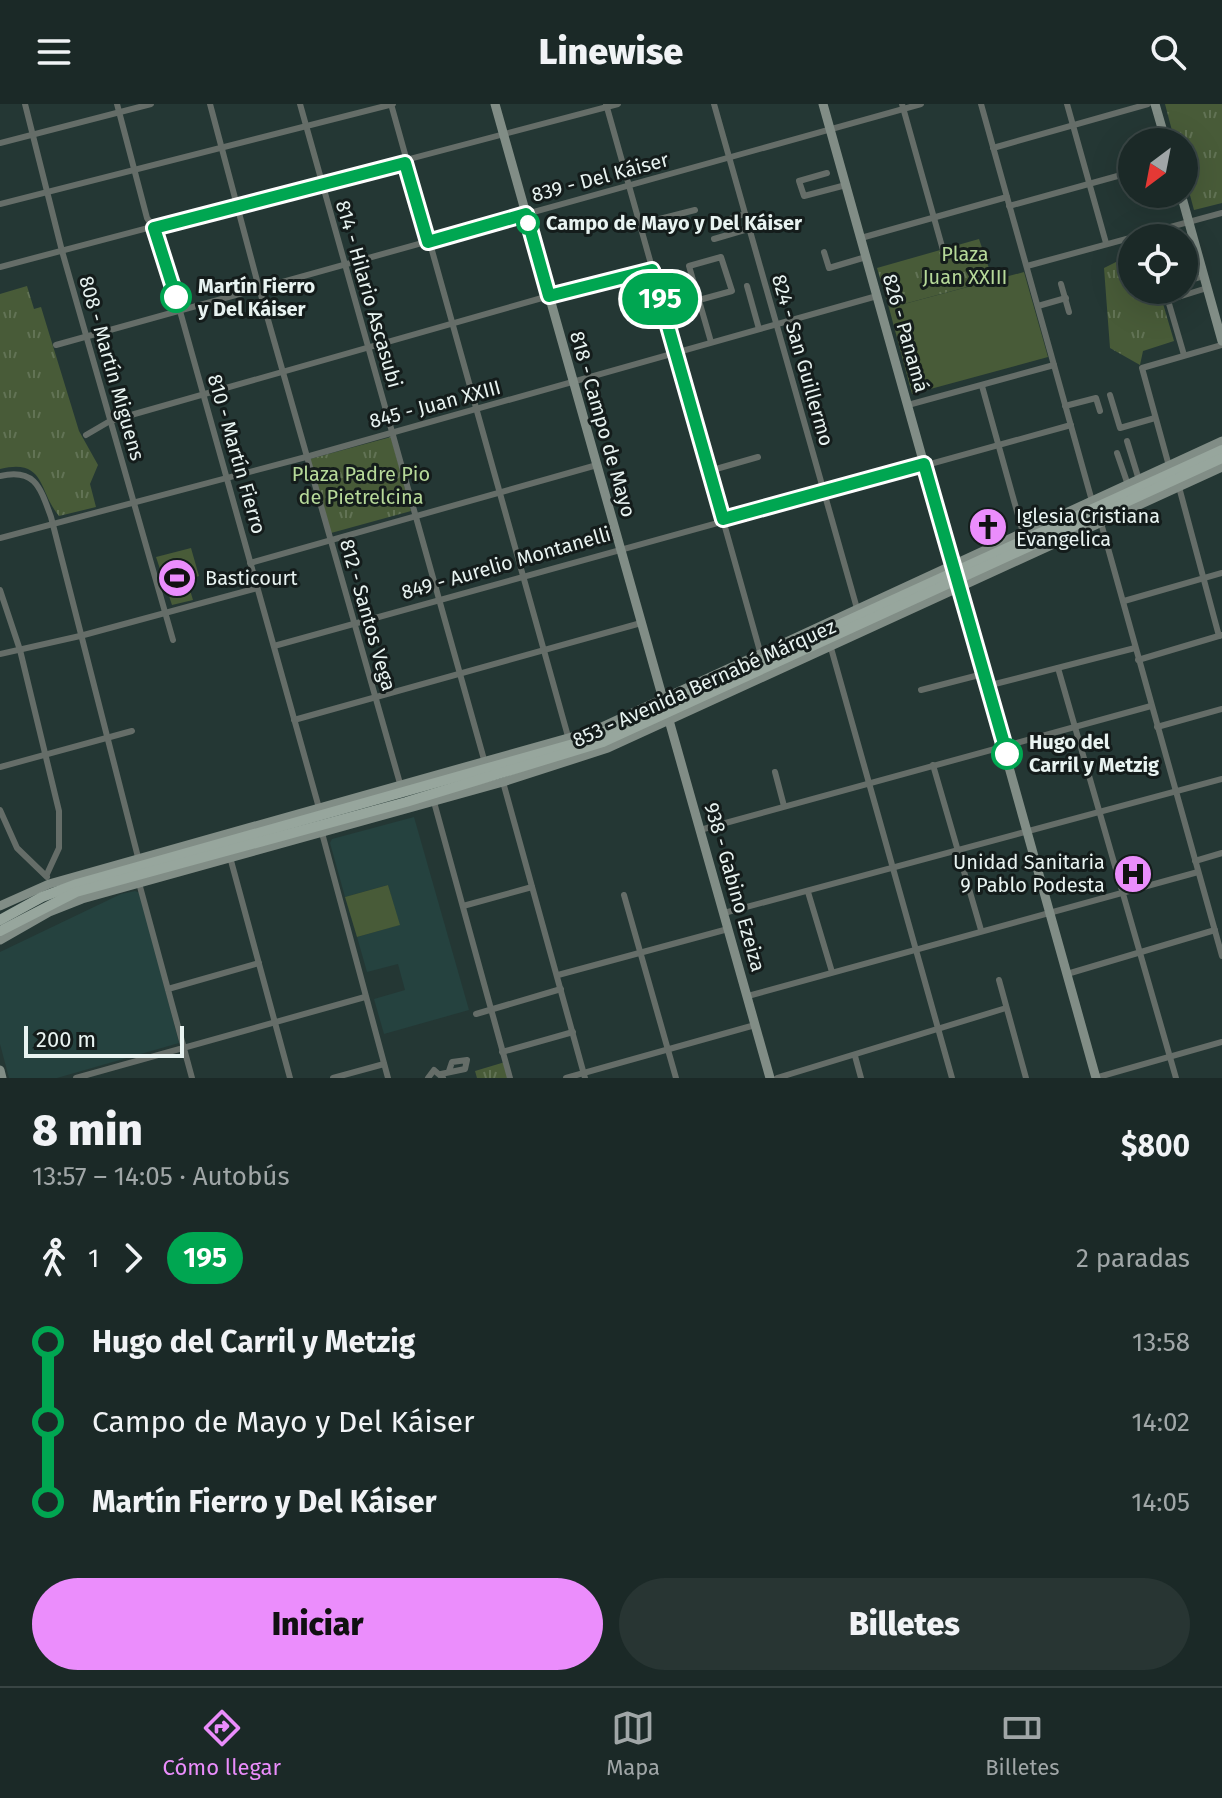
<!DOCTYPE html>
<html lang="es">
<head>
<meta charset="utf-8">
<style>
	:root { --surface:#1b2927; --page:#283533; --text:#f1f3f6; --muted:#a0a6a7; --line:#394544; --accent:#eb8dfc }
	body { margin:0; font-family:"Fira Sans",sans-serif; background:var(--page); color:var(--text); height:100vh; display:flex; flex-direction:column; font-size:30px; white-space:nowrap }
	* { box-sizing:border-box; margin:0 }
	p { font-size:26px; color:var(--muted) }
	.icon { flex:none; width:44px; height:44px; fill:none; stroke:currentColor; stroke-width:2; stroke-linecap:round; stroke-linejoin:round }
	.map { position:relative; height:974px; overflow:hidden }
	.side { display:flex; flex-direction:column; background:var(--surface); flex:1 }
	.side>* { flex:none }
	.badge { padding:0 16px; border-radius:26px; font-size:28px; line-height:52px }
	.needle { width:52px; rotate:212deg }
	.fabs { position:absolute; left:1118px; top:24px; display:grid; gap:16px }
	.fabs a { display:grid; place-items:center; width:80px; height:80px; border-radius:50%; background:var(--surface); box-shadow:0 8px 32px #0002,0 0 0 2px var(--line); font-size:40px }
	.scale { position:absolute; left:24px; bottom:20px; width:160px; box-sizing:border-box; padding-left:8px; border:4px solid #e8f3f1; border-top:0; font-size:22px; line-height:28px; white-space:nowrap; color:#e8f3f1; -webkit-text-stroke:6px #141c1b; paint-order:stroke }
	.map>.badge { position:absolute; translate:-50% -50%; box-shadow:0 0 0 4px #fff }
	.legs { display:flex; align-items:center; gap:12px; height:88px; padding:0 32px; font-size:26px }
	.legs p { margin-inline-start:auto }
	.summary { display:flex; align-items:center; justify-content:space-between; height:136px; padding:0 32px }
	h1 { font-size:44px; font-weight:800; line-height:60px }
	.action { display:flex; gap:16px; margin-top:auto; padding:16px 32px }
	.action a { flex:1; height:92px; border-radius:48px; background:var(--accent); color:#111; font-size:32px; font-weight:800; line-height:92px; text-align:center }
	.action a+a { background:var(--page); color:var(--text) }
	ul { padding:0 32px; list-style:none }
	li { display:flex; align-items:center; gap:28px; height:80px; font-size:30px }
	li i { display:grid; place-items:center; width:12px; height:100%; margin:0 10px; background:currentColor }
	li i::after { content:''; width:20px; height:20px; margin:-10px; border:6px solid; border-radius:50%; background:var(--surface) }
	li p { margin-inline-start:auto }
	li:first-child i { background:linear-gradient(#0000 50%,currentColor 0) }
	li:last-child i { background:linear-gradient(currentColor 50%,#0000 0) }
	header { display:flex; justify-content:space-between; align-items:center; height:104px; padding:0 32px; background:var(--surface); font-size:36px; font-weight:800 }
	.tab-bar { display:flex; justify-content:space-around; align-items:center; height:112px; border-top:2px solid var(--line); background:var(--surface); font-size:22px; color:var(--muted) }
	.tab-bar a { display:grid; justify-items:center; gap:4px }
	.tab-bar .active { color:var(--accent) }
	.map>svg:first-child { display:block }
</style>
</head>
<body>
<header><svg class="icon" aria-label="menu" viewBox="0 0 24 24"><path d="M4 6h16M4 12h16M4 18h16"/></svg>Linewise<svg class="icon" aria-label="search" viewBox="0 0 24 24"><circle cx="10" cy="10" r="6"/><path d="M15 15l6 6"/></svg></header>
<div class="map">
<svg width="1222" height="974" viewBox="0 0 1222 974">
	<defs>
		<pattern id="grass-tufts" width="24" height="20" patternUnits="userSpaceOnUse" patternTransform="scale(2)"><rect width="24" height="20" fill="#485b38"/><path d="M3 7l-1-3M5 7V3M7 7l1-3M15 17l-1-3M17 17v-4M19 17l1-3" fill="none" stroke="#627355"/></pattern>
	</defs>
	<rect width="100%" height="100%" fill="#243734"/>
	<g fill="#25423f">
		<path d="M414,713L469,906L384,930L374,895L405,886L398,860L367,868L357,833L399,821L388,781L345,793L330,739L332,735Z"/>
		<path d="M135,787L140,789L179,939L57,974H9L0,940V848L121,790Z"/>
	</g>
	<g fill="url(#grass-tufts)">
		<path d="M1165,0H1222V99L1194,106L1184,69V38H1175Z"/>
		<path d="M979,135L993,176L889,204L877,164Z"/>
		<path d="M1132,150V186H1159L1174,237L1143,247L1140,261L1110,244L1104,164Z"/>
		<path d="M27,182L34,205L41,203L79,327L98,361L90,380L96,403L59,412C38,387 46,354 0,365V190Z"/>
		<path d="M391,333L411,407L331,429L310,355Z"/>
		<path d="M505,958L510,974H477L475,967Z"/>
	</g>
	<g fill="#485b38">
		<path d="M1024,168L1048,253L912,290L889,204Z"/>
		<path d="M191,444L199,472L187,476L193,496L172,501L156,453Z"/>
		<path d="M388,781L400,821L357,833L345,793Z"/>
	</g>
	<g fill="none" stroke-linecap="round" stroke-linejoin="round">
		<g stroke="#656d68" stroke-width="6">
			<path d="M25,0L62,147L173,536"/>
			<path d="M117,0L147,114L157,129L180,207L319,704"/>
			<path d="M210,0L259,184L401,683"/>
			<path d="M300,0L485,659"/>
			<path d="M391,0L569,636"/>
			<path d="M606,0L761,551"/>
			<path d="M714,0L858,508"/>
			<path d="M902,0L943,146"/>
			<path d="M981,0L1092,397"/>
			<path d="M1067,0L1106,139"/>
			<path d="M0,39L151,0"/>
			<path d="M993,44L1148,0"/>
			<path d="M827,69L799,77L804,92L846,81"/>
			<path d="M0,100L393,0"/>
			<path d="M1009,102L1132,68"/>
			<path d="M640,120L695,106"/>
			<path d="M714,120L745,110"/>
			<path d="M861,134L1007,93"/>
			<path d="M714,135L748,125"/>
			<path d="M824,148L829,164L866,153"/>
			<path d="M1027,162L1222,109"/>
			<path d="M0,163L618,0"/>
			<path d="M1184,178L1204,172"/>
			<path d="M1061,180L1069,208"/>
			<path d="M747,182L759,225"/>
			<path d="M1165,186L1184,251"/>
			<path d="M1175,194L1207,184"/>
			<path d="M699,196L732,187L721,153L689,162L711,238"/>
			<path d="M1038,202L1066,194"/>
			<path d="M56,241L921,0"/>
			<path d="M982,282L1023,429"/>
			<path d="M1110,291L1120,324L1155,314"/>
			<path d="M908,301L1054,261"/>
			<path d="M1065,302L1096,294L1100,307"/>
			<path d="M86,331L110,317L549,192L652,166"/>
			<path d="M1127,337L1139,376"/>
			<path d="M1117,349L1128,381"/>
			<path d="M1169,362L1142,264L1222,241"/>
			<path d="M709,367L758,353"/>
			<path d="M0,372C35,364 40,383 51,413L139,757"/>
			<path d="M1179,383L1219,532"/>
			<path d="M1101,419L1222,852"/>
			<path d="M0,434L306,353L877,192"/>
			<path d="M250,459L597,361"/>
			<path d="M0,486L20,546L59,707V744L47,770"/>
			<path d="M1124,497L1222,469"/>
			<path d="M274,542L1071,321"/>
			<path d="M831,544L952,974"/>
			<path d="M0,550L80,532L257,484"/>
			<path d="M1138,556L1222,531"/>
			<path d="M1058,564L1176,974"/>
			<path d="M987,582L1135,544"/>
			<path d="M921,586L983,570"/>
			<path d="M294,616L641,519"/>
			<path d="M1157,623L1222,605"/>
			<path d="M933,661L981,826"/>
			<path d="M0,663L132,627"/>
			<path d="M775,668L784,702"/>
			<path d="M503,678L585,974"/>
			<path d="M434,698L510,974"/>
			<path d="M0,706L17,744L47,773"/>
			<path d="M700,726L1151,602"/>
			<path d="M322,729L388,974"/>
			<path d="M230,753L290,974"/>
			<path d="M1195,757L1222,749"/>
			<path d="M139,779L192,974"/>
			<path d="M808,788L832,868"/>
			<path d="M624,791L676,974"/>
			<path d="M463,802L532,783"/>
			<path d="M724,809L1222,675"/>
			<path d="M1067,870L1215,826"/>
			<path d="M558,871L728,825"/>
			<path d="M999,876L1026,974"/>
			<path d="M168,885L259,859"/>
			<path d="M748,892L1198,768"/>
			<path d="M476,910L561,885"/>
			<path d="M502,948L573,928"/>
			<path d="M855,952L861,974"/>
			<path d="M441,970L465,965L467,956L452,958L449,967"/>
			<path d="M76,974L365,893"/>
			<path d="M333,974L384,960"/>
			<path d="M428,974L434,966L443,974"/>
			<path d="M566,974L755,921"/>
			<path d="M777,974L1006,904"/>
			<path d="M1095,974L1222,938"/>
		</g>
		<g stroke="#818d86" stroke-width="9">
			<path d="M495,0L770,974"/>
			<path d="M823,0L954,467"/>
			<path d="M1155,0L1166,38"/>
			<path d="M1181,90L1222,237"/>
			<path d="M958,481L1096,974"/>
			<path d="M0,802L49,780L593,627L1222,337"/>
			<path d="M0,836L49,808L82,795L503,678L608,644L1222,363"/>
			<path d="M0,966L2,974"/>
		</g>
		<g stroke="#97a69d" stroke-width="10">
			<path d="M0,816L42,793L77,780L584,637L1222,346"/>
			<path d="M0,827L76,788L406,698L603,638L1222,354"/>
		</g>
	</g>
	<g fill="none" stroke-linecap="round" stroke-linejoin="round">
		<g stroke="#fff" stroke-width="18">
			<path id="line-1" d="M176,193L154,124L405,59L428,138L526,110L549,192L652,166L723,415L924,360L1007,650"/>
		</g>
		<use href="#line-1" stroke="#00a651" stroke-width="12"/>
	</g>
	<defs>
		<g id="church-disc" transform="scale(2)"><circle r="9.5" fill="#eb8dfc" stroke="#141c1b"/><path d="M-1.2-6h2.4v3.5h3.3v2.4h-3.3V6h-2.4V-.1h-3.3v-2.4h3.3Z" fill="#111"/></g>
		<g id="stadium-disc" transform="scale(2)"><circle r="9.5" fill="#eb8dfc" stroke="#141c1b"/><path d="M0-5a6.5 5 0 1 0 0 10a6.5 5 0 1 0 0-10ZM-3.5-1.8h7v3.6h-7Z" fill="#111"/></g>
		<g id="hospital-disc" transform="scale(2)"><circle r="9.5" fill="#eb8dfc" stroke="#141c1b"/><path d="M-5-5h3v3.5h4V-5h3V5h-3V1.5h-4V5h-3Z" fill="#111"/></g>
	</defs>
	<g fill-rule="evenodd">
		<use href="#church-disc" x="988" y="423"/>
		<use href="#stadium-disc" x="177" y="474"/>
		<use href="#hospital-disc" x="1133" y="770"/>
	</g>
	<g fill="#fff" stroke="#00a651" stroke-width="4">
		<circle cx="528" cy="119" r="10"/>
		<circle cx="176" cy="193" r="14"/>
		<circle cx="1007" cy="650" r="14"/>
	</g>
	<g text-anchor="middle" stroke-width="6" stroke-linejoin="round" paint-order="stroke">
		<g font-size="20" fill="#e8f3f1" stroke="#141c1b">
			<text transform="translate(600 73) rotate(-15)" y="7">839 - Del Káiser</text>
			<text transform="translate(369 190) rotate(74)" y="7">814 - Hilario Ascasubi</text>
			<text transform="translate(906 229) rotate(74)" y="7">826 - Panamá</text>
			<text transform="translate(803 256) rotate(74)" y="7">824 - San Guillermo</text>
			<text transform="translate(112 264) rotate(74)" y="7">808 - Martín Miguens</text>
			<text transform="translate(435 300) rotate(-15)" y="7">845 - Juan XXIII</text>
			<text transform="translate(603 320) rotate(74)" y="7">818 - Campo de Mayo</text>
			<text transform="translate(237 350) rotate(74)" y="7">810 - Martín Fierro</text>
			<text transform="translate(506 459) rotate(-16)" y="7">849 - Aurelio Montanelli</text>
			<text transform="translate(368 511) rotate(74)" y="7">812 - Santos Vega</text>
			<text transform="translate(704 579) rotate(-24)" y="7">853 - Avenida Bernabé Márquez</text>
			<text transform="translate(735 783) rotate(74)" y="7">938 - Gabino Ezeiza</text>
		</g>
		<g font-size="20" font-weight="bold" fill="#e8f3f1" stroke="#141c1b" text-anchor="start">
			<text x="546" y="126">Campo de Mayo y Del Káiser</text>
			<text x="198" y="189">Martín Fierro<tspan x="198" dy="23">y Del Káiser</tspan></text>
			<text x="1029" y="645">Hugo del<tspan x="1029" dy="23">Carril y Metzig</tspan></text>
		</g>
		<g font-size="20" fill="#b6d999" stroke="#141c1b">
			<text x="965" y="157">Plaza<tspan x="965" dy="23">Juan XXIII</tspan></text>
			<text x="361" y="377">Plaza Padre Pio<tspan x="361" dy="23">de Pietrelcina</tspan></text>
		</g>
		<g font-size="20" fill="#e8f3f1" stroke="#141c1b" text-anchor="start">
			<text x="1016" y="419">Iglesia Cristiana<tspan x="1016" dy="23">Evangelica</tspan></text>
			<text x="205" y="481">Basticourt</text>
			<text x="1105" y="765" text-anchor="end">Unidad Sanitaria<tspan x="1105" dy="23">9 Pablo Podesta</tspan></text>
		</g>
	</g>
</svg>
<div class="fabs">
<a><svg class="needle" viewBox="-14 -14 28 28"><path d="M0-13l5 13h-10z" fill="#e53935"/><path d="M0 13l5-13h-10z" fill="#a0a6a7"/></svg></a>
<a><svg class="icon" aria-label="locate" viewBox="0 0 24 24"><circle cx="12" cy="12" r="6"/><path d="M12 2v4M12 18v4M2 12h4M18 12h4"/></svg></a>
</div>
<div class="scale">200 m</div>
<b class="badge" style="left:660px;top:195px;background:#00a651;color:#fff">195</b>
</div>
<section class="side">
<div class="summary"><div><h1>8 min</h1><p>13:57 – 14:05 · Autobús</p></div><b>$800</b></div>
<div class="legs"><svg class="icon" aria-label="walk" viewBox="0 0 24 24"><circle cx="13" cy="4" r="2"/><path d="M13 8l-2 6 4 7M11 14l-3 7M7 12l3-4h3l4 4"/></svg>1<svg class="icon" aria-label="forward" viewBox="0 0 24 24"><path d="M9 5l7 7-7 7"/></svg><b class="badge" style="background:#00a651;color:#fff">195</b><p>2 paradas</p></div>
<ul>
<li><i style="color:#00a651"></i><b>Hugo del Carril y Metzig</b><p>13:58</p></li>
<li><i style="color:#00a651"></i><span>Campo de Mayo y Del Káiser</span><p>14:02</p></li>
<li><i style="color:#00a651"></i><b>Martín Fierro y Del Káiser</b><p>14:05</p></li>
</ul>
<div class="action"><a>Iniciar</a><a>Billetes</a></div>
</section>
<nav class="tab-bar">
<a class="active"><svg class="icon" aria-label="directions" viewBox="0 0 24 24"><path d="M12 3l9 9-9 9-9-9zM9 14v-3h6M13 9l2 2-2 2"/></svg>Cómo llegar</a>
<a><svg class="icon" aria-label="map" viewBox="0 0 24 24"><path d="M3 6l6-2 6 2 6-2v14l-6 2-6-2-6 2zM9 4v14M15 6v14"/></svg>Mapa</a>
<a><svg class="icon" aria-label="tickets" viewBox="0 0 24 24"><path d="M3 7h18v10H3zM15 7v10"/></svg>Billetes</a>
</nav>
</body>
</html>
